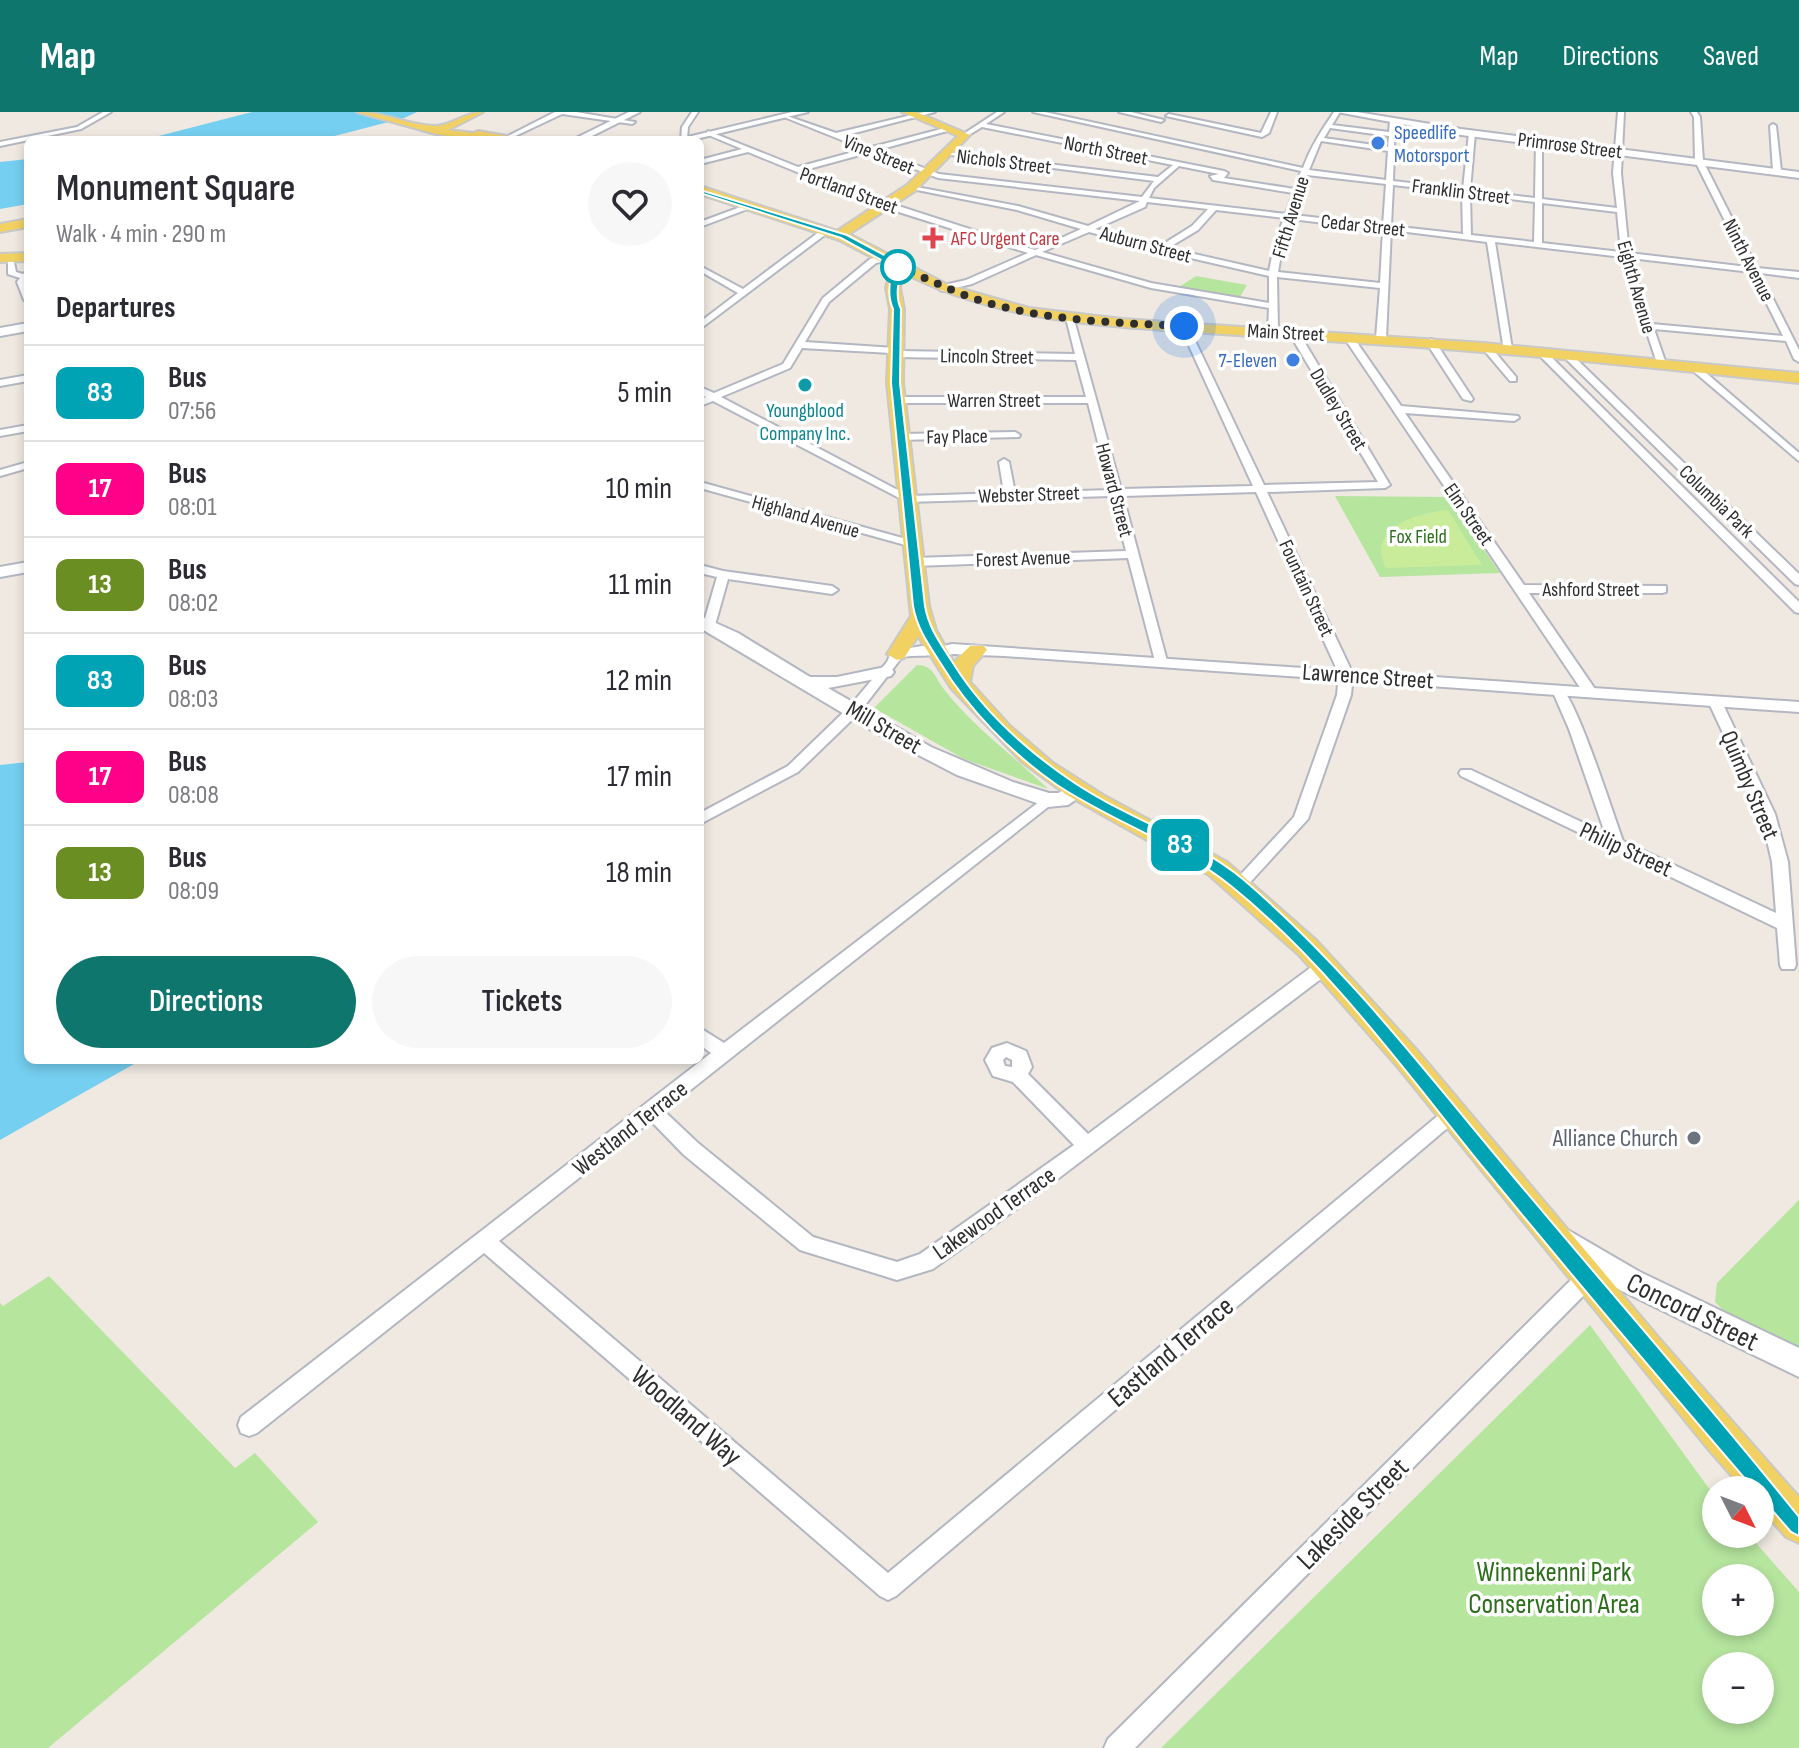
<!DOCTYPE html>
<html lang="en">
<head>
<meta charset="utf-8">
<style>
	:root { --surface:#fff; --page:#f7f7f7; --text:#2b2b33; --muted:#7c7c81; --line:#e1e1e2; --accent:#0f766e }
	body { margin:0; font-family:"Sofia Sans Condensed",sans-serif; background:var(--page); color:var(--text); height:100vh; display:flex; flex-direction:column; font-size:30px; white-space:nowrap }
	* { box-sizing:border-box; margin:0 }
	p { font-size:26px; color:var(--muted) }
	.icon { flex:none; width:44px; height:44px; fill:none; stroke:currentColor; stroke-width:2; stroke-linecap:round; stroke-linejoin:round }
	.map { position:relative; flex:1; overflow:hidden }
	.panel { position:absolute; left:24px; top:24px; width:680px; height:928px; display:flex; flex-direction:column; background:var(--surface); border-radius:12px; box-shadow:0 4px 12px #0003 }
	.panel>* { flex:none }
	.badge { padding:0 16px; border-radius:12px; font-size:28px; line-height:52px }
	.needle { width:52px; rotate:132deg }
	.tools { position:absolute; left:1702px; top:1364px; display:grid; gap:16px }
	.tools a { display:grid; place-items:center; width:72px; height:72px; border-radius:50%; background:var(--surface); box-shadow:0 4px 12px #0003; font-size:40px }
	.you { position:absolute; width:40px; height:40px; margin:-20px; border:6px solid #fff; border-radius:50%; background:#1a73e8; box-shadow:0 0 0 12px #1a73e833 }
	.map>.badge { position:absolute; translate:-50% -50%; box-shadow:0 0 0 4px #fff }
	h2 { padding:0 32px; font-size:30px; line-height:72px }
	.round { display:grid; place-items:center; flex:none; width:84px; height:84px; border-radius:42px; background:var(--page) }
	.summary { display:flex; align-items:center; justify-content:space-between; height:136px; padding:0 32px }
	h1 { font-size:38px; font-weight:600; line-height:60px }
	.cta { display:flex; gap:16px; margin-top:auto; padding:16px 32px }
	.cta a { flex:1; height:92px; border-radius:48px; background:var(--accent); color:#fff; font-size:32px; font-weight:600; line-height:92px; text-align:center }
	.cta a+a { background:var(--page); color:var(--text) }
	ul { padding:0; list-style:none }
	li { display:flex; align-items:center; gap:24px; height:96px; padding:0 32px; border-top:2px solid var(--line) }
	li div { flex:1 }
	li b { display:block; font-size:30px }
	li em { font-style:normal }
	li .badge { min-width:88px; font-weight:700; text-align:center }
	header { display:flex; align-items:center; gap:48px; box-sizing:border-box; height:112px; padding:0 40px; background:var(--accent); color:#fff }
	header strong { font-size:38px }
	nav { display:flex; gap:44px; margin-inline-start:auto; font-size:28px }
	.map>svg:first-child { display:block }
</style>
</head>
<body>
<header>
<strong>Map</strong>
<nav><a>Map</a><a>Directions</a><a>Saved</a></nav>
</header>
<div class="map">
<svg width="1799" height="1636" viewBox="0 0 1799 1636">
	<rect width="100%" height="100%" fill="#efe9e1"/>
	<g fill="#b6e59e" fill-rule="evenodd">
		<path d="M1196,164L1247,173L1240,185L1179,175Z"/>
		<path d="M1335,384L1448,385L1500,461L1380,465Z"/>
		<path d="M917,553C933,553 935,565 943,576C972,614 1014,644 1048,677L964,647L874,596Z"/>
		<path d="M1799,1088V1238L1730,1205L1715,1190L1717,1171Z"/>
		<path d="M49,1164L235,1356L255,1341L318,1410L48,1636H0V1191L3,1194Z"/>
		<path d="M1590,1213L1716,1386V1422H1748L1799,1480V1636H1161ZM1716,1466H1760V1510H1716ZM1716,1554H1760V1598H1716Z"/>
	</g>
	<path fill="#c9ec9a" d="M1448,398L1482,453L1386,456C1364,417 1418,400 1448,398Z"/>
	<g fill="#75cff0">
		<path d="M252,0H417L404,6L319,28H143Z"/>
		<path d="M28,47V92L0,97V50Z"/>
		<path d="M28,650V948H141L0,1028V653Z"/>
	</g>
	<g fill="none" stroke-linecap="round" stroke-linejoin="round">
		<g stroke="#b4b7c1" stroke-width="4">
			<g id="minor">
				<path d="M103,0H111L81,17L0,34V30L77,15Z"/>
				<path d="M555,0H576L635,10L632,12L562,2L509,27L504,26Z"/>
				<path d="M692,0H698L688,15L687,27L681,28L682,15Z"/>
				<path d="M924,0H935L843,24L872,35L949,15L951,18L878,38L939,62L1142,85L1154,69L943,42L946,40L1158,65L1173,53L982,15L967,24L962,23L997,0H1004L986,12L1224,59L1228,61L1224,66L1295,77L1301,59L1033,0H1045L1303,56C1311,34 1322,18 1334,0H1340L1332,13L1389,20L1390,9L1395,8L1393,69L1463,77L1469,21L1472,19L1475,21L1470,78L1535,86L1536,29L1539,27L1542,29V87L1617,96L1613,61L1618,0H1624L1621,61L1629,141L1748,155L1695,49L1694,5L1691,0H1697L1700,5L1703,49L1757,156L1799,160V166L1760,161L1799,238V250L1794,247L1786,229L1654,217L1666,252L1658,254L1622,145L1495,130L1512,237L1504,239L1487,130L1391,118L1386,226L1381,229L1376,226L1380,176L1277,165L1278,219L1273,222L1268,219L1269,196L1151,176L1036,143L972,172L943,179L940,178V174L966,168L1028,141L883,95L748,40L700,52V48L742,37L706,22L708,19L798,55L864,37L784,5V3L836,21ZM1330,16L1389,24L1388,35L1324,26ZM1321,29L1388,39L1386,68L1309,58ZM871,40L938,66L1140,89L1088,114L1018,94L911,74L907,76L1017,98L1081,117L1035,138L889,91L805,58ZM1179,54L1219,62L1210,64L1213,68L1293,81L1286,102L1149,86L1154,76ZM1307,63L1386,72L1383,113L1293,103ZM1393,73L1462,81L1463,122L1391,114ZM1470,82L1535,90L1534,130L1471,123ZM1147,90L1208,97L1192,114L1160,134L1095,117L1145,95ZM1542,91L1617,100L1621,140L1542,131ZM1216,98L1284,106L1275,130L1269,159L1168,136L1198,118ZM1291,107L1383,118L1380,171L1278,160L1283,130ZM1089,120L1160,139L1269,164V191L1151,171L1042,140ZM1630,146L1751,160L1783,224L1652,212Z"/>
				<path d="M1119,0H1131L1164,8L1161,10Z"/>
				<path d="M1271,0H1277L1269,21L1262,25L1166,4L1169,2L1261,21Z"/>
				<path d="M1773,12L1776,14L1781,59L1777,61L1773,59L1770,14Z"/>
				<path d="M746,93L753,95L700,115V110Z"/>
				<path d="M823,117L830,119L700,217V210L738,181L700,159V154L743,177Z"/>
				<path d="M883,144L886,148L876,151L829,190L805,230L895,236L899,239L1075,242L1066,206L1073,204L1121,377L1253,374L1180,214L1184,211L1188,214L1264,373L1378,370L1289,221L1294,218L1299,221L1390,373L1385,376L1267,380L1353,562L1351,583L1308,707L1244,777H1234L1231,773L1294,705L1337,583L1339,562L1256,380L1123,384L1167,549L1161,553L1155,549L1128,446L915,454L909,450L915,446L1126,439L1112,384L907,390L713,289L700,294V287L706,285L700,282V275L714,281L783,252L823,186L870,147ZM802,236L891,241L895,245L1076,248L1086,285H897L892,288L897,291H1088L1110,378L1015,381L1009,350L1004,347L999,350L1004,381L909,384L721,285L790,256Z"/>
				<path d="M8,150H14L16,160L23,162L28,159L25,170L28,191L24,188L17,170L20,166L8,162Z"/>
				<path d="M1345,222H1351L1401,294L1518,304L1519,306L1514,309L1405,301L1524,473L1666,474V480L1662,481H1529L1597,580L1595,583H1585L1343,224Z"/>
				<path d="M1431,227L1434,228L1473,287L1471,289L1463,287L1426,230Z"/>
				<path d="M1483,233H1489L1516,265V269H1510L1483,237Z"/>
				<path d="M1538,238H1544L1799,490V501L1795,500L1538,242Z"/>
				<path d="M1564,241H1570L1799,462V473L1795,472L1564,245Z"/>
				<path d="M1692,254H1698L1799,341V349L1692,258Z"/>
				<path d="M28,263V269L0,274V268Z"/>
				<path d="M28,313V319L0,324V318Z"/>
				<path d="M1015,320L1020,323L1019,325L900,328L895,325L900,322Z"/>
				<path d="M28,350V356L0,364V358Z"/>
				<path d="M700,370L917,430L919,432L909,434L700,376Z"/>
				<path d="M700,453L723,459L832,474L838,478L832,482L728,467L715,513L709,517L703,513L717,465L700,461Z"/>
				<path d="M922,534L942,537L943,540C936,545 913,543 902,545L859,601L798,660L700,712V701L788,654L849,595L887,550L892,539Z"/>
				<path d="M1559,574C1575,581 1614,705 1623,729L1776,801L1772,750L1761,702L1708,589L1710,586H1720L1775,702L1788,750L1796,853L1794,857H1782L1780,853L1777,816L1461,664L1459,661L1461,658H1471L1605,721L1569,617L1552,578Z"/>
				<path d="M1048,683L1055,688L1053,691L664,999L698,1031L813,1125L897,1150L920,1142L1074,1033L1013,970L993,964L985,948L992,936L1007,931L1026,939L1032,955L1028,962L1088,1022L1318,850H1330L1332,855L1330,860L1051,1072L933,1157L897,1168L800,1138L684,1043L651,1009L499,1129L888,1461L1446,997L1452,994L1458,997L1461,1002L1458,1007L896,1484L888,1488L880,1484L484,1141L257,1321L249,1324L241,1321L238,1313L241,1305L711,941L700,933V916L724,931ZM1006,945L1012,948V955L1005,954L1003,948Z"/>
				<path d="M1586,1157L1593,1160L1596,1167L1593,1174L1135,1636H1104L1108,1627L1579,1160Z"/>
			</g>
		</g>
		<g stroke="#b4b7c1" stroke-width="4">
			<path id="tertiary" d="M952,532L1799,590V600L1004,544L952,542L937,545L929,540L931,537Z"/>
		</g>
		<g stroke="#b4b7c1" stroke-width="4">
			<g id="secondary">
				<path d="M629,0H640L584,28H572Z"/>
				<path d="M792,0H808L692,28H675Z"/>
				<path d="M1337,0H1357L1461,17L1799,60V66L1461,23Z"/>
				<path d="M28,211V219L0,224V216Z"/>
				<path d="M28,450V460L0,465V455Z"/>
				<path d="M700,504L738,521L810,565H837L885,555L891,556L894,560L891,564L828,576L931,635L1013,670L1049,681H1058L1078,672L1088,679L1068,693L1048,695L957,663L878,622L700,516Z"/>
				<path d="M1566,1117L1640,1160L1799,1236V1265L1620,1178L1556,1139L1552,1130L1556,1121Z"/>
			</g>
		</g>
		<g stroke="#c9c9c9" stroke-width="4">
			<g id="primary">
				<path d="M357,0C384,0 408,13 434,14C450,15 465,0 483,0L448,18L473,21L478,19L529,28H474L436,22Z"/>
				<path d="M902,0H916L970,23L915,79L849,122L948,173L1029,196L1122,207L1484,231L1799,261V271C1662,257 1526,242 1389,233C1323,229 1256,224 1190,220C1090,213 992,207 902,160L900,176L904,197L903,271L929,494L936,518L952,547L954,550L970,534H984L987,538L973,554L970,570L1010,614L1053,651L1103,683L1227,750L1317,829L1416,937L1658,1225L1799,1385V1431L1786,1425L1760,1396V1378H1744L1709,1338L1396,953L1299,843L1209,763L1067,683L1022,650L951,576L918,524L904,546L897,548L887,542L911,504L887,271L890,197L886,176L891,155L839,128L700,82V74L837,119L907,73L958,24Z"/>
				<path d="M28,107V115L0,120V112Z"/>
				<path d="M28,141V149L0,150V142Z"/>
			</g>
		</g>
		<use href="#minor" fill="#fff" fill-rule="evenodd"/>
		<use href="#tertiary" fill="#fff" fill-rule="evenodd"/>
		<use href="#secondary" fill="#fff" fill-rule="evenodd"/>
		<use href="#primary" fill="#f2d163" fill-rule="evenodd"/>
	</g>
	<path fill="#00a3b4" stroke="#fff" stroke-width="2" d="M697,77L847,123L901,152C900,167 894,182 901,197L900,271L925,494C929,517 941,532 953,551C981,596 1023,635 1066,665C1122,705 1191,724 1244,768C1346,855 1427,962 1512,1063C1609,1179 1708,1291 1799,1405V1424L1791,1420C1688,1301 1586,1181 1486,1059C1406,961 1330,854 1231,774C1178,731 1113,710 1057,673C1012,642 969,598 941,552C929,533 917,517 913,494L891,271L893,197C887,184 889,169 894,155L841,126L697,80Z"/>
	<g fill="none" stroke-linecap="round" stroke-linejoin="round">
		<path stroke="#2e2e2e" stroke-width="8" stroke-dasharray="0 14.4" d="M898,155C927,166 957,182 988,191C1051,209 1119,211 1184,214"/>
	</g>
	<g fill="#3f7fe0" stroke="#fff" stroke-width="3">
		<circle cx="1378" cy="31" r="8"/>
		<circle cx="1293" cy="248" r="8"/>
	</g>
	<path fill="#e0444e" stroke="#fff" stroke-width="3" d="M929 114h8v8h8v8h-8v8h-8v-8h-8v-8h8z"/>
	<circle fill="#fff" stroke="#00a3b4" stroke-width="4" cx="898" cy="155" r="16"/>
	<circle fill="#0f9aa8" stroke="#fff" stroke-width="3" cx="805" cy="273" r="8"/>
	<circle fill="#6b7280" stroke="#fff" stroke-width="3" cx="1694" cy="1026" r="8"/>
	<g text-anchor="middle" stroke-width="7" stroke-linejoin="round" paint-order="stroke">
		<g font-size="20" fill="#366cbe" stroke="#fff" text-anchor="start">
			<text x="1394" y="27">Speedlife<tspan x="1394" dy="23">Motorsport</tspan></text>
			<text x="1277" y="255" text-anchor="end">7-Eleven</text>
		</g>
		<g font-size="20" fill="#2e2e2e" stroke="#fff">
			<text transform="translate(1570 33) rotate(7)" y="7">Primrose Street</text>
			<text transform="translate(1106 38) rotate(11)" y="7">North Street</text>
			<text transform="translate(879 42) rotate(22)" y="7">Vine Street</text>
			<text transform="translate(1004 49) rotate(7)" y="7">Nichols Street</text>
			<text transform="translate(849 78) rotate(20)" y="7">Portland Street</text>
			<text transform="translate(1461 79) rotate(7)" y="7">Franklin Street</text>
			<text transform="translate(1290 105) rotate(-73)" y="7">Fifth Avenue</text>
			<text transform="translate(1363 113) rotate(6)" y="7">Cedar Street</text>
			<text transform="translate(1146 132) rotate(15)" y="7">Auburn Street</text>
			<text transform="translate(1749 148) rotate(63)" y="7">Ninth Avenue</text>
			<text transform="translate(1637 175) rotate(74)" y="7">Eighth Avenue</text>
			<text transform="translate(1286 220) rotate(3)" y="7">Main Street</text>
			<text transform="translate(987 244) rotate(1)" y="7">Lincoln Street</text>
			<text x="994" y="295">Warren Street</text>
			<text transform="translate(1339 297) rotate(59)" y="7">Dudley Street</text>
			<text transform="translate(957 324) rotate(-1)" y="7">Fay Place</text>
			<text transform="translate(1115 378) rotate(75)" y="7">Howard Street</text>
			<text transform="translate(1029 382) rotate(-2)" y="7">Webster Street</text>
			<text transform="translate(1717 389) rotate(44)" y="7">Columbia Park</text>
			<text transform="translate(1469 402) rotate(55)" y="7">Elm Street</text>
			<text transform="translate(806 404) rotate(16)" y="7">Highland Avenue</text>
			<text transform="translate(1023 446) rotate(-2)" y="7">Forest Avenue</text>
			<text transform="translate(1307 476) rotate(65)" y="7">Fountain Street</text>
			<text x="1591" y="484">Ashford Street</text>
		</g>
		<g font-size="20" fill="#be3a42" stroke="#fff" text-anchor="start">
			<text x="951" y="133">AFC Urgent Care</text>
		</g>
		<g font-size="20" fill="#0d838f" stroke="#fff">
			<text x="805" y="305">Youngblood<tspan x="805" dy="23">Company Inc.</tspan></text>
		</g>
		<g font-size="20" fill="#2c6e1b" stroke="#fff">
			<text x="1418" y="431">Fox Field</text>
		</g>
		<g font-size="24" fill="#2e2e2e" stroke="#fff">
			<text transform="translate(1368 564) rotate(4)" y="8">Lawrence Street</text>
			<text transform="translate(884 615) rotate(30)" y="8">Mill Street</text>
			<text transform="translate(1750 673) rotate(67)" y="8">Quimby Street</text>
			<text transform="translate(1626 737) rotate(25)" y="8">Philip Street</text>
			<text transform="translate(630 1016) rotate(-38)" y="8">Westland Terrace</text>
			<text transform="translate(994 1101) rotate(-35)" y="8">Lakewood Terrace</text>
		</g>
		<g font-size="24" fill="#5b616d" stroke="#fff" text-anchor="end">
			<text x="1678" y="1034">Alliance Church</text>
		</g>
		<g font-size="28" fill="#2e2e2e" stroke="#fff">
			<text transform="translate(1693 1199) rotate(26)" y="10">Concord Street</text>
			<text transform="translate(1170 1239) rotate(-40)" y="10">Eastland Terrace</text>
			<text transform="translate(687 1303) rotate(41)" y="10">Woodland Way</text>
			<text transform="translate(1352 1401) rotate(-45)" y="10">Lakeside Street</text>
		</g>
		<g font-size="28" fill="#2c6e1b" stroke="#fff">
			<text x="1554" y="1469">Winnekenni Park<tspan x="1554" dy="32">Conservation Area</tspan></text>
		</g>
	</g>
</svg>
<div class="tools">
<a><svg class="needle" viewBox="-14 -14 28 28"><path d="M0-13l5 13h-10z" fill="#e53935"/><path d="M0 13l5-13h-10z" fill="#7c7c81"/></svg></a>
<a>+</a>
<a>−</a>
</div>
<div class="you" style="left:1184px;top:214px"></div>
<b class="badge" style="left:1180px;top:733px;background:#00a3b4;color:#fff">83</b>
<section class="panel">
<div class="summary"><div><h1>Monument Square</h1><p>Walk · 4 min · 290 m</p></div><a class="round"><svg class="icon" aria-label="heart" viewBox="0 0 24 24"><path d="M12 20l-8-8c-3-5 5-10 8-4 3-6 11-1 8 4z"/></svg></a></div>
<h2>Departures</h2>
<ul>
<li><span class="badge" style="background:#00a3b4;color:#fff">83</span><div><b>Bus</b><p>07:56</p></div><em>5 min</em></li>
<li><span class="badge" style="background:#f08;color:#fff">17</span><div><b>Bus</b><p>08:01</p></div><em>10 min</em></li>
<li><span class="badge" style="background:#6b8e23;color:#fff">13</span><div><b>Bus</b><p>08:02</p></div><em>11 min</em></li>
<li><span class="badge" style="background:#00a3b4;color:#fff">83</span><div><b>Bus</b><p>08:03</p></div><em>12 min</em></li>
<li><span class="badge" style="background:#f08;color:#fff">17</span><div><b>Bus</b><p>08:08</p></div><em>17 min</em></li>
<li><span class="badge" style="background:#6b8e23;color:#fff">13</span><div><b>Bus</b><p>08:09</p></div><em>18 min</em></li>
</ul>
<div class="cta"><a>Directions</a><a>Tickets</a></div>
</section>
</div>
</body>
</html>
